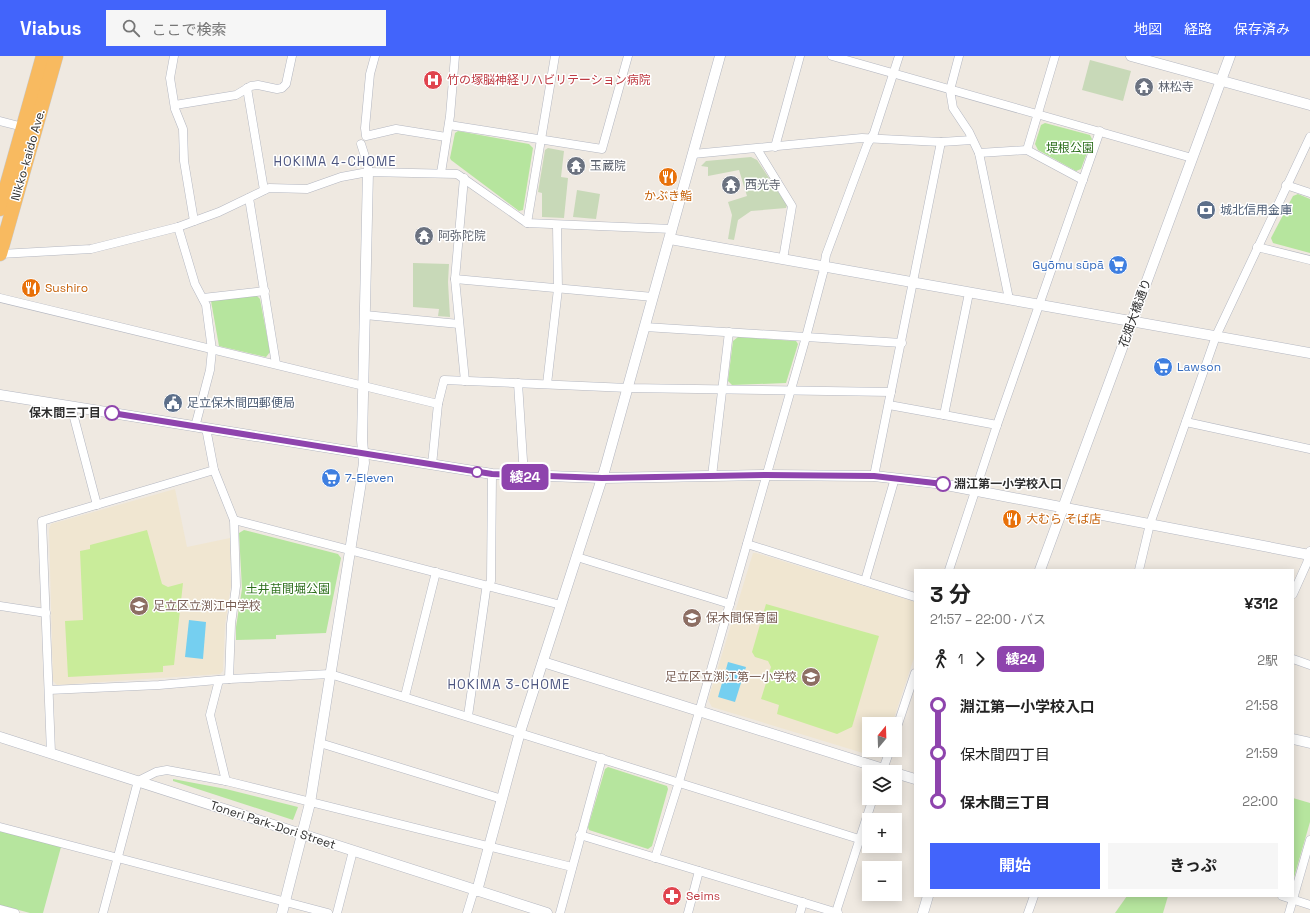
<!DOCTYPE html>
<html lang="ja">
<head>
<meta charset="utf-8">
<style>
	:root { --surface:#fff; --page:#f6f6f6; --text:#222; --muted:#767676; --accent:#4264fb }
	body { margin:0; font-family:"Space Grotesk","Noto Sans JP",sans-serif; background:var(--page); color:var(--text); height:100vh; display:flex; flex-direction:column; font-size:15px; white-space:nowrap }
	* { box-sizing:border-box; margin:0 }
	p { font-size:13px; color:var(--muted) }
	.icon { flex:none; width:22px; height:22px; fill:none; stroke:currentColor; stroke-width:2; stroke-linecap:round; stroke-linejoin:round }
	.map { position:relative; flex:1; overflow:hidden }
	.sheet { position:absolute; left:914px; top:513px; width:380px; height:328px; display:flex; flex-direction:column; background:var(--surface); border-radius:0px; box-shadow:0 2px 10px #0003 }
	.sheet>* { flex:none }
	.badge { padding:0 8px; border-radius:6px; font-size:14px; line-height:26px }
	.needle { width:26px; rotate:19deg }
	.controls { position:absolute; left:862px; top:661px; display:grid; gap:8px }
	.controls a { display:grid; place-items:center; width:40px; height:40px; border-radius:0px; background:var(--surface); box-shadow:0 2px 10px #0003; font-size:20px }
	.map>.badge { position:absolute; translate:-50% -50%; box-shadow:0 0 0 2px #fff }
	.legs { display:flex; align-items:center; gap:6px; height:44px; padding:0 16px; font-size:13px }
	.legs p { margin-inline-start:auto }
	.summary { display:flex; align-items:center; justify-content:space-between; height:68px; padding:0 16px }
	h1 { font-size:22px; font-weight:700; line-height:30px }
	.cta { display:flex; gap:8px; margin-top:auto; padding:8px 16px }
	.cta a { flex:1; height:46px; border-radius:0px; background:var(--accent); color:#fff; font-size:16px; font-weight:700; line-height:46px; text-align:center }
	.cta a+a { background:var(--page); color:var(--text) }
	ul { padding:0 16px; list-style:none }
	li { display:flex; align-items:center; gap:14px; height:48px; font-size:15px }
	li i { display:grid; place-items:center; width:6px; height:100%; margin:0 5px; background:currentColor }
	li i::after { content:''; width:10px; height:10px; margin:-5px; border:3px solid; border-radius:50%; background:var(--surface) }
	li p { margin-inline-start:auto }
	li:first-child i { background:linear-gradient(#0000 50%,currentColor 0) }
	li:last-child i { background:linear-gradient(currentColor 50%,#0000 0) }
	header { display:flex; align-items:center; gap:24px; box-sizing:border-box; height:56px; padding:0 20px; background:var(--accent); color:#fff }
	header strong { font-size:19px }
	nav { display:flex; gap:22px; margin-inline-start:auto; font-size:14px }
	.search { width:280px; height:36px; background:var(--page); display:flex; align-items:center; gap:10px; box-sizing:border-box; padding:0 14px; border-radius:0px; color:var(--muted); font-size:15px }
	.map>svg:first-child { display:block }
</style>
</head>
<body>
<header>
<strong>Viabus</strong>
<div class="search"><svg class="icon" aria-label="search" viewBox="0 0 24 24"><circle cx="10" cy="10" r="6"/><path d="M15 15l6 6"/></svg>ここで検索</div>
<nav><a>地図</a><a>経路</a><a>保存済み</a></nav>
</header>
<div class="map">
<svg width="1310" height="857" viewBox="0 0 1310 857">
	<rect width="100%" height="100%" fill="#efe9e1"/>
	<g fill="#f0e6d1">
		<path d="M175,433L187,491L230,482L231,530L225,569L223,615L220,618L57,629L53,625L49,473L51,468Z"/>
		<path d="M753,497H756L915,546V599L892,668H869V694H883L882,698L876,701L712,651L708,644Z"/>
	</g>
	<g fill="#b6e59e">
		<path d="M1045,67L1090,79L1092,83L1081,113L1076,115L1038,94L1035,88L1041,69Z"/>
		<path d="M458,75L529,88L533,92L523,154L519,155L451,104L450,102L455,77Z"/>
		<path d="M1298,138L1310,143V197L1273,187L1271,182L1293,140Z"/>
		<path d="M257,240L260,243L270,296L266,301L219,290L211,245L216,242Z"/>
		<path d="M738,281L796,285L798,288L786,327L732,329L728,325L733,285Z"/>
		<path d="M244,474L338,498L341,502L326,577L276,579V583L236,584V571L242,533L239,477Z"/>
		<path d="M608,711L667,730L668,733L652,790L648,793L589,774L588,771L605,713Z"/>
		<path d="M173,723L226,733L298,751L293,764L173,725Z"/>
		<path d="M1293,742L1310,747V766L1293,825Z"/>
		<path d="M0,775L61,791L43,857H30L0,849Z"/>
		<path d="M1127,840H1168L1163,857H1115Z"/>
	</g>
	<g fill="#c8d9b8">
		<path d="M1090,4L1131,15L1123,45L1082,34Z"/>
		<path d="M548,92L564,95L561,121L568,122L564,162L542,161V137L538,136L545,94Z"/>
		<path d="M751,101L757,104L787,149L786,152L751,155L738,164L734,184L728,183L732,159L728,146L747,140L739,114L708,120V111L701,110L706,105Z"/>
		<path d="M577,134L600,138L596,163L573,161Z"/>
		<path d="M413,207L449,208L448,226L450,261L438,260L439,253L413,251Z"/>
	</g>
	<g fill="#c9ec9a">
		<path d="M147,474L162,528L168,531L183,527L174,609L163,610V616L68,621L65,565L83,564L80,495L90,493V489Z"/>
		<path d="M766,548L879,580L852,671L837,678L777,658L779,649L761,643L771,611L768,605L755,601L752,596Z"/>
	</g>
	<g fill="#75cff0">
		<path d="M189,564L206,566L203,603L185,601Z"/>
		<path d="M728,606L746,611L735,646L718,641Z"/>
	</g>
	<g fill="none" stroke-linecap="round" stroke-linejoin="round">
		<g stroke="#b4b7c1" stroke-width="9">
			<g id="minor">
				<path d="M174,0L170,22L175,53L183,73L184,105L194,165"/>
				<path d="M375,0L370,18L365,72L366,80L396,73L446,81"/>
				<path d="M832,0L1192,102"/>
				<path d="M959,0L950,34L953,52L969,76L979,97L1009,243"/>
				<path d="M247,32L264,134"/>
				<path d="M175,49L236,39L251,30L258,29L277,33L282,32L286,28L292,0"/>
				<path d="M0,65L23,71"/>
				<path d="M449,69L602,93L628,0"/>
				<path d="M361,88L368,110V116"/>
				<path d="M775,91L800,0"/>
				<path d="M757,93L792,150L783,203"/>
				<path d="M1027,94L1055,0"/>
				<path d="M979,97L1027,94L1083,124"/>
				<path d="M693,98L862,82L941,86L972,84"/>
				<path d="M441,117L450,60L455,0"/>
				<path d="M464,122L455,223L465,325"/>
				<path d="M1286,129L1310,137"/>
				<path d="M249,142L276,308"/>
				<path d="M527,167L555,0"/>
				<path d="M178,171L195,228L206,249L212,294L210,314L195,371"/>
				<path d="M1257,191L1310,204"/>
				<path d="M0,198L91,193L178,171L219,156L269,132L307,133L341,121L368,116L457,118L527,167L672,173"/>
				<path d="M455,223L653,241"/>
				<path d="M0,242L438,348"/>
				<path d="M203,242L265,235"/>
				<path d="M365,259L459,268"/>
				<path d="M645,271L902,287"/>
				<path d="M518,327L524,420"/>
				<path d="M547,328L558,233L557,169"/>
				<path d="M889,349L944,359L969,237"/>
				<path d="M71,350L97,449"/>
				<path d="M944,359L997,369"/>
				<path d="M1186,366L1310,393"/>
				<path d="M206,372L214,414L234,464L236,530L231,568L229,623"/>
				<path d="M432,409L438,348L444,324L628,332L891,336"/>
				<path d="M712,420L729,276"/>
				<path d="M874,420L941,86"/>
				<path d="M234,464L561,549"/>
				<path d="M747,488L915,541"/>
				<path d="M577,501L730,548"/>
				<path d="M949,514L997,369L1100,75"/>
				<path d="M1139,514L1150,468L1216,280L1310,81"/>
				<path d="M865,525L895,422"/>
				<path d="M1293,538L1307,507L1310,495"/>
				<path d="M0,550L46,557"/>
				<path d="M1293,603L1310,609"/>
				<path d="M219,624L210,659L226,725"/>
				<path d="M49,634L159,629L229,623L330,618L859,783"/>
				<path d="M405,640L436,516"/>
				<path d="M468,660L486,534L491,525L492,418"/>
				<path d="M895,677L915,617"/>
				<path d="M320,687L502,743"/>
				<path d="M51,697L42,465L214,414"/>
				<path d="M882,716L890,694"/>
				<path d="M0,771L328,857"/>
				<path d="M580,779L838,857"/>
				<path d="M655,802L679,726L806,281L823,217L826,199L867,89L874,77L899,0"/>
				<path d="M1282,840L1310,849"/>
				<path d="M0,853L15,857"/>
				<path d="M836,856L873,742"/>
				<path d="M103,857L138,725L156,716L167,714L226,725L572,811"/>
				<path d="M337,857L353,795"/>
				<path d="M467,857L474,834"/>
				<path d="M560,857L602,702"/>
				<path d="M688,857L699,815"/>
				<path d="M800,857L803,846"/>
				<path d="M1028,857L1034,840"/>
				<path d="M1289,857L1310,784"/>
			</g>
		</g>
		<g stroke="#b4b7c1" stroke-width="11">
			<g id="tertiary">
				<path d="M1131,0L1310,49"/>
				<path d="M670,183L1310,297"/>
				<path d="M0,339L492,418L603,422L765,419L874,420L936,427L1310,499"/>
				<path d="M1040,514L1230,0"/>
				<path d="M543,606L893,716"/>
				<path d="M0,681L547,857"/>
				<path d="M1293,683L1310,687"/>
				<path d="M895,717L915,723"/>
				<path d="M477,835L520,676L605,413L720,0"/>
				<path d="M282,857L310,747L364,407L362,384L368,116"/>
				<path d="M923,857L928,840"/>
			</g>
		</g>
		<g stroke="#c9c9c9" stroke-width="15">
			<g id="trunk">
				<path d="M0,153L43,0"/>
				<path d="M0,198L56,0"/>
			</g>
		</g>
		<use href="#minor" stroke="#fff" stroke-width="8"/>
		<use href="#tertiary" stroke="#fff" stroke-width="10"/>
		<use href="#trunk" stroke="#f8ba60" stroke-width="14"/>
	</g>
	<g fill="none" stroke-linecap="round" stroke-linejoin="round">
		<g stroke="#fff" stroke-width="9">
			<path id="line-1" d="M112,357L492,418L602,422L766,419L874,420L943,428"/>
		</g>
		<use href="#line-1" stroke="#8e44ad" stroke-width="6"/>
	</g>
	<defs>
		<g id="hospital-disc" transform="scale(1)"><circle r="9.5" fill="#e0444e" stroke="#fff"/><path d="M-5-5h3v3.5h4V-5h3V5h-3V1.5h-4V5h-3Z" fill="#fff"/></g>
		<g id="temple-disc" transform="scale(1)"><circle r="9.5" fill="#6b7280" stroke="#fff"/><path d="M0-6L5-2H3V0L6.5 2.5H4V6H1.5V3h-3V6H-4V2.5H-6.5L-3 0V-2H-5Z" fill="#fff"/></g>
		<g id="restaurant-disc" transform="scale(1)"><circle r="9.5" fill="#e8710a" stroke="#fff"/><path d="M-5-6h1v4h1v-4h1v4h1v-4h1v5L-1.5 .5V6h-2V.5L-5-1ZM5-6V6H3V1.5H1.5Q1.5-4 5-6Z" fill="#fff"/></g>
		<g id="bank-disc" transform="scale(1)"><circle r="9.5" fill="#5c6f8a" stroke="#fff"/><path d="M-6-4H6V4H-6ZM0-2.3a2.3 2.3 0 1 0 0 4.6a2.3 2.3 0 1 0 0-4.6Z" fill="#fff"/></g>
		<g id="supermarket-disc" transform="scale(1)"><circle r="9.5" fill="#3f7fe0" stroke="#fff"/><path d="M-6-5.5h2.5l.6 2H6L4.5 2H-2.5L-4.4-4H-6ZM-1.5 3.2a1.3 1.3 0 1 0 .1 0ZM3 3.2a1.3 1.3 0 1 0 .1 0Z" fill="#fff"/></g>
		<g id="civic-disc" transform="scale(1)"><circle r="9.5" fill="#5c6f8a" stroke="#fff"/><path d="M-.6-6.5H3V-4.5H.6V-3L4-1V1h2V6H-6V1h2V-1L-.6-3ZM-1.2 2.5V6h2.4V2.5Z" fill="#fff"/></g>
		<g id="school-disc" transform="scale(1)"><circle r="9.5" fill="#8d6e63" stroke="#fff"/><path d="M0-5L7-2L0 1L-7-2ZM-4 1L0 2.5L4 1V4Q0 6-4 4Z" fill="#fff"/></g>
		<g id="pharmacy-disc" transform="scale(1)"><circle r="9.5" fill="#e0444e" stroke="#fff"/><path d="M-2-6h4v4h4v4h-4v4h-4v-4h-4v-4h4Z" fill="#fff"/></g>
	</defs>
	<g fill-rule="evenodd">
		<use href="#hospital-disc" x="433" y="24"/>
		<use href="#temple-disc" x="1144" y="31"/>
		<use href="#temple-disc" x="576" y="110"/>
		<use href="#restaurant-disc" x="668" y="121"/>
		<use href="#temple-disc" x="731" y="129"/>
		<use href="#bank-disc" x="1206" y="154"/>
		<use href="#temple-disc" x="424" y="180"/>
		<use href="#supermarket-disc" x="1118" y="209"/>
		<use href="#restaurant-disc" x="31" y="232"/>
		<use href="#supermarket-disc" x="1163" y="311"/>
		<use href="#civic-disc" x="173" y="347"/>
		<use href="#supermarket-disc" x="331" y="422"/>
		<use href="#restaurant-disc" x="1012" y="463"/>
		<use href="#school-disc" x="139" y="550"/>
		<use href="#school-disc" x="692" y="562"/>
		<use href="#school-disc" x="811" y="621"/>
		<use href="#pharmacy-disc" x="672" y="840"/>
	</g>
	<g fill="#fff" stroke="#8e44ad" stroke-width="2">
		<circle cx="112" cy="357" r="7"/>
		<circle cx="477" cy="416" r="5"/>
		<circle cx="943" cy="428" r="7"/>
	</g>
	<g text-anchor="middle" stroke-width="3" stroke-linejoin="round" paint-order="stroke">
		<g font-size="12" fill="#be3a42" stroke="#fff" text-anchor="start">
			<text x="447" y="28">竹の塚脳神経リハビリテーション病院</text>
			<text x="686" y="844">Seims</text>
		</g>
		<g font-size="12" fill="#5b616d" stroke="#fff" text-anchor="start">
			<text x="1158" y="35">林松寺</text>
			<text x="590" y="114">玉蔵院</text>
			<text x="745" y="133">西光寺</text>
			<text x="438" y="184">阿弥陀院</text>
		</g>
		<g font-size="12" fill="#2c6e1b" stroke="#fff">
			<text x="1070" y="96">堤根公園</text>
			<text x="288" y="537">土井苗間堀公園</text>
		</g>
		<g font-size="12" fill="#2e2e2e" stroke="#fff">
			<text transform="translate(28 99) rotate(-74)" y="4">Nikko-kaido Ave.</text>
			<text transform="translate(1135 257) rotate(-70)" y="4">花畑大橋通り</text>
			<text transform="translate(273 769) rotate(18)" y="4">Toneri Park-Dori Street</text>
		</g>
		<g font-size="12" fill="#c56008" stroke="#fff" text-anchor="start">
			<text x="668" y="144" text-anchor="middle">かぶき鮨</text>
			<text x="45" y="236">Sushiro</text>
			<text x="1026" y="467">大むら そば店</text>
		</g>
		<g font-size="12" fill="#4e5e75" stroke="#fff" text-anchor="start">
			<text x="1220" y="158">城北信用金庫</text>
			<text x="187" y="351">足立保木間四郵便局</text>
		</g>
		<g font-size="12" fill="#366cbe" stroke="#fff" text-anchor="start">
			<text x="1104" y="213" text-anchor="end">Gyōmu sūpā</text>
			<text x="1177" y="315">Lawson</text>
			<text x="345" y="426">7-Eleven</text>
		</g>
		<g font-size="12" font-weight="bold" fill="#2e2e2e" stroke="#fff" text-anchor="end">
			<text x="101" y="361">保木間三丁目</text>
			<text x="954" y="432" text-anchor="start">淵江第一小学校入口</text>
		</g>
		<g font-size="12" fill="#785e54" stroke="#fff" text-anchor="start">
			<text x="153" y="554">足立区立渕江中学校</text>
			<text x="706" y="566">保木間保育園</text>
			<text x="797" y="625" text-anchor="end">足立区立渕江第一小学校</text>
		</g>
		<g font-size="13" letter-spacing="1" fill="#4d5680" stroke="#fff">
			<text x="335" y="110">HOKIMA 4-CHOME</text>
			<text x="509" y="633">HOKIMA 3-CHOME</text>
		</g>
	</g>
</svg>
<div class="controls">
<a><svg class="needle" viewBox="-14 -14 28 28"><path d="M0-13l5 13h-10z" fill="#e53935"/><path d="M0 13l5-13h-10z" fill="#767676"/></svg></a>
<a><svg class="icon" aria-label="layers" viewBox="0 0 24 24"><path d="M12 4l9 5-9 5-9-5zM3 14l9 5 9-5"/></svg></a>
<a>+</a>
<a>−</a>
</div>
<b class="badge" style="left:525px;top:421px;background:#8e44ad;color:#fff">綾24</b>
<section class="sheet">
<div class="summary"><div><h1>3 分</h1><p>21:57 – 22:00 · バス</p></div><b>¥312</b></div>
<div class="legs"><svg class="icon" aria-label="walk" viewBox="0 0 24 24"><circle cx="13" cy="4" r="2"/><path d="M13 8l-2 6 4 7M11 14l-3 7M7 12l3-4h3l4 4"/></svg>1<svg class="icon" aria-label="forward" viewBox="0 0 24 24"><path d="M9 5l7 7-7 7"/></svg><b class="badge" style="background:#8e44ad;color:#fff">綾24</b><p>2駅</p></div>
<ul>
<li><i style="color:#8e44ad"></i><b>淵江第一小学校入口</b><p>21:58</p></li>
<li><i style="color:#8e44ad"></i><span>保木間四丁目</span><p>21:59</p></li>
<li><i style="color:#8e44ad"></i><b>保木間三丁目</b><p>22:00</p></li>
</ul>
<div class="cta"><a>開始</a><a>きっぷ</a></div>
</section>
</div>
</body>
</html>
